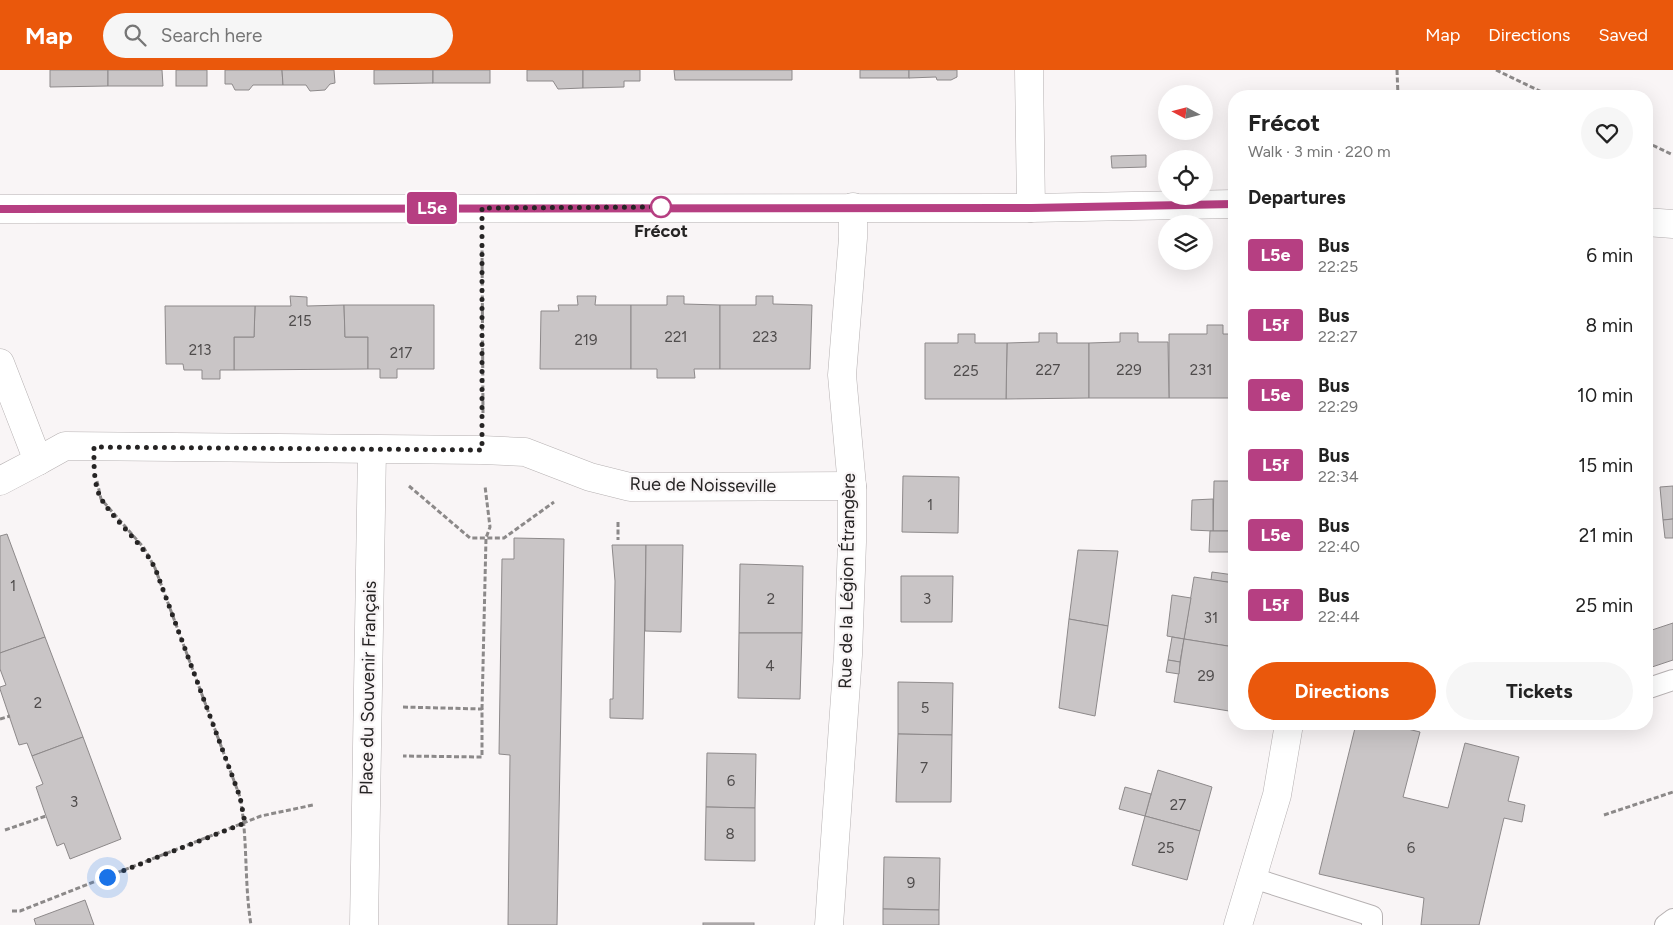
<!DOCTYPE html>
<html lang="en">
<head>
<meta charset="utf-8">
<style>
	:root { --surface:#fff; --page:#f6f6f6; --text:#222; --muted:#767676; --accent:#ea580c }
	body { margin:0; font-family:Figtree,sans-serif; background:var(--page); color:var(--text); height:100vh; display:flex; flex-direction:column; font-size:19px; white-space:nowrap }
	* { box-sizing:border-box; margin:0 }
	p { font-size:16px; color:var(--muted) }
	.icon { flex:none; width:28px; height:28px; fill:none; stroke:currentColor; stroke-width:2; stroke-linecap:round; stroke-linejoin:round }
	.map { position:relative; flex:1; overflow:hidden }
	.drawer { position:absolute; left:1228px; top:20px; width:425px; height:640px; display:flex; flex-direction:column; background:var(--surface); border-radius:20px; box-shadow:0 5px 20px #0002 }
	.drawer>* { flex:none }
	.badge { padding:0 10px; border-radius:4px; font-size:18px; line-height:32px }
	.needle { width:32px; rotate:277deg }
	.controls { position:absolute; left:1158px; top:15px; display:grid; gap:10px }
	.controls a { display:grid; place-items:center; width:55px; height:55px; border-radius:50%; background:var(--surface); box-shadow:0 5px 20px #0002; font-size:25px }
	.you { position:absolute; width:25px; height:25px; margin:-12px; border:4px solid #fff; border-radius:50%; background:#1a73e8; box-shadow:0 0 0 8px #1a73e833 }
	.map>.badge { position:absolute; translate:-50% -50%; box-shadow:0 0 0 2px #fff }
	h2 { padding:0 20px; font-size:19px; line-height:45px }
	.round { display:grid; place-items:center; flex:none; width:52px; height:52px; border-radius:26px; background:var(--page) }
	.headline { display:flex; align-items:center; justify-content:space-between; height:85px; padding:0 20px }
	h1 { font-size:24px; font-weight:700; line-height:38px }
	.primary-button { display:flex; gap:10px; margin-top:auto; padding:10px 20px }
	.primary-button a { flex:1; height:58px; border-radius:30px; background:var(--accent); color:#fff; font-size:20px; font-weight:700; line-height:58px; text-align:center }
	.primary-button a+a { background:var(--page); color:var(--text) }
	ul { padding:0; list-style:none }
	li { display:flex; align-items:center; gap:15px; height:70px; padding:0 20px }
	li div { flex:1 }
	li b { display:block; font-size:19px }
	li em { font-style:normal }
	li .badge { min-width:55px; font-weight:700; text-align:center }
	header { display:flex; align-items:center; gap:30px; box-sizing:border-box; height:70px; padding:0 25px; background:var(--accent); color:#fff }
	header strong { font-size:24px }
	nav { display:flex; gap:28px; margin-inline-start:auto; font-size:18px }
	.search { width:350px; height:45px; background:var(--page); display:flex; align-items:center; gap:12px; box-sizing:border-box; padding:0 18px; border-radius:28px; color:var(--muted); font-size:19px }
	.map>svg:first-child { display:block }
</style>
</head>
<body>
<header>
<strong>Map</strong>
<div class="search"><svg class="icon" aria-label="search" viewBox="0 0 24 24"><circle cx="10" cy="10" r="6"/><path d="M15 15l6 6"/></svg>Search here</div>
<nav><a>Map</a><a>Directions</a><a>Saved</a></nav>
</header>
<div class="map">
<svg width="1673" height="855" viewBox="0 0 1673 855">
	<rect width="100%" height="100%" fill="#f9f5f6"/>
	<g fill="#c9c5c6" stroke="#8d898a">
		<path d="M50,0H108V16L50,17Z"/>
		<path d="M108,0H162L163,16H108Z"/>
		<rect x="176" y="0" width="31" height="16"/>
		<path d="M225,0H282L283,15H253L249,20H235L232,14H225Z"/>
		<path d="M282,0H334L335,13L330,14L325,20L310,21L306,15H283Z"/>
		<path d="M374,0H433V13L374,14Z"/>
		<rect x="433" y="0" width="57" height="13"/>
		<path d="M527,0H583V18L558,19L553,11H527Z"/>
		<path d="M583,0H640V11H624V17L583,18Z"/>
		<path d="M674,0H792V10H675Z"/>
		<rect x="860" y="0" width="49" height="8"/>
		<path d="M909,0H957V7L951,10H937L936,7L909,8Z"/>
		<path d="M1146,85V97L1112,98L1111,86Z"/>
		<path d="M290,226L307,227V236L344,235L345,267H368V299L234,300V267H254L255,236H291Z"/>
		<path d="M577,226H596L595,235H631V299H540L541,241H559L558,235H578Z"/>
		<path d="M667,226H684V234L720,235V299H694L695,308H657V299H631V235H667Z"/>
		<path d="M756,226H773V234L812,235L810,299H720V235H756Z"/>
		<path d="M344,235H434V299H397V308H380V299H368V267H345Z"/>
		<path d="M165,236H255L254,267H234V300H220V309H202V300H184L183,294H166Z"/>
		<path d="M1207,255H1223V264H1234V328H1169V264H1207Z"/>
		<path d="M1039,263H1057V273H1089V328L1006,329L1007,273L1039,272Z"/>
		<path d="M1120,263H1138V272H1168L1169,328H1089V273L1120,272Z"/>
		<path d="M958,264H975V273H1007L1006,329H925V273H958Z"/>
		<path d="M1646,371H1648L1650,400L1646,401Z"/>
		<path d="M903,406L959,407L958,463L902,462Z"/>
		<path d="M1214,411H1234V461H1213Z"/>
		<path d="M1673,416V449L1663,450L1660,417Z"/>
		<path d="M1213,429V461L1191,460L1192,430Z"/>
		<path d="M1673,449V468H1665L1663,450Z"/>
		<path d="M1210,461H1234V482H1209Z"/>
		<path d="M7,464L45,567L0,583V466Z"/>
		<path d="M514,468L564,469L557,855H508L510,685L499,684L502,489H514Z"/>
		<path d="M612,475H646L643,649L610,648V629H613L615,511Z"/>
		<path d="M646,475H683L681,562L645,561Z"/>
		<path d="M1078,480L1118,481L1108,556L1069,549Z"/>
		<path d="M740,494L803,496L802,563H739Z"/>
		<path d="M1212,502L1234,505V513L1211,510Z"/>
		<path d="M901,506H953L952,552H901Z"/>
		<path d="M1194,507L1234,513V577L1184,569Z"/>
		<path d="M1172,525L1191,528L1184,569L1167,566Z"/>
		<path d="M1069,549L1108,556L1095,646L1059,638Z"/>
		<path d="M1673,553V590L1646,599V562Z"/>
		<path d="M739,563H802L800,629L738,628Z"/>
		<path d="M45,567L83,667L32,686L27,673L19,675L0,619V617L6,615L0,599V583Z"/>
		<path d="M1172,567L1184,569L1180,592L1168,590Z"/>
		<path d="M1184,569L1234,577V609L1229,641L1174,632Z"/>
		<path d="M1168,590L1180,592L1179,604L1166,602Z"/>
		<path d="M898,612L953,613L952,665L898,664Z"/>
		<path d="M1356,654H1387L1420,662L1403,727L1448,738L1465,673L1519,687L1508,731L1525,735L1522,752L1504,748L1479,855H1421L1424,828L1319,804Z"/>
		<path d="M898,664L952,665L951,732H896Z"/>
		<path d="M83,667L121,769L70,789L64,773L57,776L46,746L36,717L43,714L32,686Z"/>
		<path d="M707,683L756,684L755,738L706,737Z"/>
		<path d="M1158,700L1212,717L1200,761L1145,746Z"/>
		<path d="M1125,717L1151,724L1145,746L1119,739Z"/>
		<path d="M706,737L755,738V791L705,790Z"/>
		<path d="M1145,746L1200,761L1187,810L1132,795Z"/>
		<path d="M884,787L940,788L939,840L883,839Z"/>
		<path d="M85,830L94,855H36L34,849Z"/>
		<path d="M883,839L939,840V855H883Z"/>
		<rect x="703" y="853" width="51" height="2"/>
	</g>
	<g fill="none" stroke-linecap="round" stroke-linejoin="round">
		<g stroke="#b6b1b2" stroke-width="22">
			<g id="lane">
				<path d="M1646,619L1673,610"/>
				<path d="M1253,808L1372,846V855"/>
				<path d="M1665,855L1673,849"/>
			</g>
		</g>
		<g stroke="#b6b1b2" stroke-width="29">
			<g id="street">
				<path d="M1029,0L1031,138"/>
				<path d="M0,293L38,391L65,376L482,380L525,382L590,407L630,417L852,416"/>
				<path d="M0,411L38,391"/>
				<path d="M364,855L372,380"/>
				<path d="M829,855L848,585L852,472V416L842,305L853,168V137"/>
			</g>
		</g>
		<g stroke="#b6b1b2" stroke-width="29">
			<g id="secondary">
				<path d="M0,139L1031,138L1234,134"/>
				<path d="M1646,152L1673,154"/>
				<path d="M1238,855L1277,725L1289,654"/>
			</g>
		</g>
		<g stroke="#8c8989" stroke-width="3" stroke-dasharray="5 2.5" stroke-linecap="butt">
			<path d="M1397,0L1398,26"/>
			<path d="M1496,0L1550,26"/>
			<path d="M1646,72L1673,85"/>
			<path d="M482,173L483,345"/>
			<path d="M97,411L101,429L144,478L155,498L240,727C248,769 244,812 251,855"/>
			<path d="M409,416L470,468H504L554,432"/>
			<path d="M618,452V470"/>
			<path d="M403,637L482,639V687L403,686"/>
			<path d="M482,639L486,468L490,457L485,416"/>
			<path d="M0,649L10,646"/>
			<path d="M1604,745L1673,722"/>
			<path d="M5,760L46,746"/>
			<path d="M12,841H20L261,746L313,735"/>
		</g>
		<use href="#lane" stroke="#fff" stroke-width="20"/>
		<use href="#street" stroke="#fff" stroke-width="28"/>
		<use href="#secondary" stroke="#fff" stroke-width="28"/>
	</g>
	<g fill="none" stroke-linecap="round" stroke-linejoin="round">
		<g stroke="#fff" stroke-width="11">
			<path id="line" d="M0,139L1031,138L1234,134"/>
		</g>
		<use href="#line" stroke="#b63f82" stroke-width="8"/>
		<path stroke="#262424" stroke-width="5" stroke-dasharray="0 9" d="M107,807L245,753L240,727L155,498C140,470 118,455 102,430C93,416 94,393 94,377L482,380V138L661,137"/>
	</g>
	<circle fill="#fff" stroke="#b63f82" stroke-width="2.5" cx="661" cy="137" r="10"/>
	<g text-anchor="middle" stroke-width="4.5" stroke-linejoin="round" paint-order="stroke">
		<g font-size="15" fill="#4f4c4c">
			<text x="300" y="256">215</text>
			<text x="676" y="272">221</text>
			<text x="765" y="272">223</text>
			<text x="586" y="275">219</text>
			<text x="200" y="285">213</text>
			<text x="401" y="288">217</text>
			<text x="1048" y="305">227</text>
			<text x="1129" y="305">229</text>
			<text x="1201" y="305">231</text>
			<text x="966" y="306">225</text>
			<text x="930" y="440">1</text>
			<text x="13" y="521">1</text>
			<text x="771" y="534">2</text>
			<text x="927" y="534">3</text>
			<text x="1211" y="553">31</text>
			<text x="770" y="601">4</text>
			<text x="1206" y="611">29</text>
			<text x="38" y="638">2</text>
			<text x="925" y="643">5</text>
			<text x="924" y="703">7</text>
			<text x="731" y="716">6</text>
			<text x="74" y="737">3</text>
			<text x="1178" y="740">27</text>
			<text x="730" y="769">8</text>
			<text x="1166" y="783">25</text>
			<text x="1411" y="783">6</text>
			<text x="911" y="818">9</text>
		</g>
		<g font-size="18" font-weight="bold" fill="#262424" stroke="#f9f5f6">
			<text x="661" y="167">Frécot</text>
		</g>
		<g font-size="18" fill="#262424" stroke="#f9f5f6">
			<text transform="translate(703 415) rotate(1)" y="6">Rue de Noisseville</text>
			<text transform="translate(847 511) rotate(-89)" y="6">Rue de la Légion Étrangère</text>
			<text transform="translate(368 618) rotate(-89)" y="6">Place du Souvenir Français</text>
		</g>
	</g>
</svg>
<div class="controls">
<a><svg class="needle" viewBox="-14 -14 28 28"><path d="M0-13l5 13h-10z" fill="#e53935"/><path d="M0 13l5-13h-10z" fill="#767676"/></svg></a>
<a><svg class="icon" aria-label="locate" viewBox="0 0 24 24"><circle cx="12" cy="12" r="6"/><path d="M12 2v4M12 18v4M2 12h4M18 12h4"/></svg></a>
<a><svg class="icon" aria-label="layers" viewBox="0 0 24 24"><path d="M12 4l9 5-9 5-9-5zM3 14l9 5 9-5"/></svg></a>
</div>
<div class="you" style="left:107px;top:807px"></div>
<b class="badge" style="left:432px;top:138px;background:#b63f82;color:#fff">L5e</b>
<section class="drawer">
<div class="headline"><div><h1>Frécot</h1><p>Walk · 3 min · 220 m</p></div><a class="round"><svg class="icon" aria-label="heart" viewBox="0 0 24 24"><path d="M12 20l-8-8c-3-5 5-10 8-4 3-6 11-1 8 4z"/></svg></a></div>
<h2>Departures</h2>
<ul>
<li><span class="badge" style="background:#b63f82;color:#fff">L5e</span><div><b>Bus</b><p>22:25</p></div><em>6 min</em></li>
<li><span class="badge" style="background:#b63f82;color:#fff">L5f</span><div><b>Bus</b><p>22:27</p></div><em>8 min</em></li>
<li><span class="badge" style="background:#b63f82;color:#fff">L5e</span><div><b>Bus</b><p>22:29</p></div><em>10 min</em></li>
<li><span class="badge" style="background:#b63f82;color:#fff">L5f</span><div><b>Bus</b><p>22:34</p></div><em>15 min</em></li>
<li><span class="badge" style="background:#b63f82;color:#fff">L5e</span><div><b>Bus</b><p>22:40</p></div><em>21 min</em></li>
<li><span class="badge" style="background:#b63f82;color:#fff">L5f</span><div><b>Bus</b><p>22:44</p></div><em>25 min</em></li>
</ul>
<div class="primary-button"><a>Directions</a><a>Tickets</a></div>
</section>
</div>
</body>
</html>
